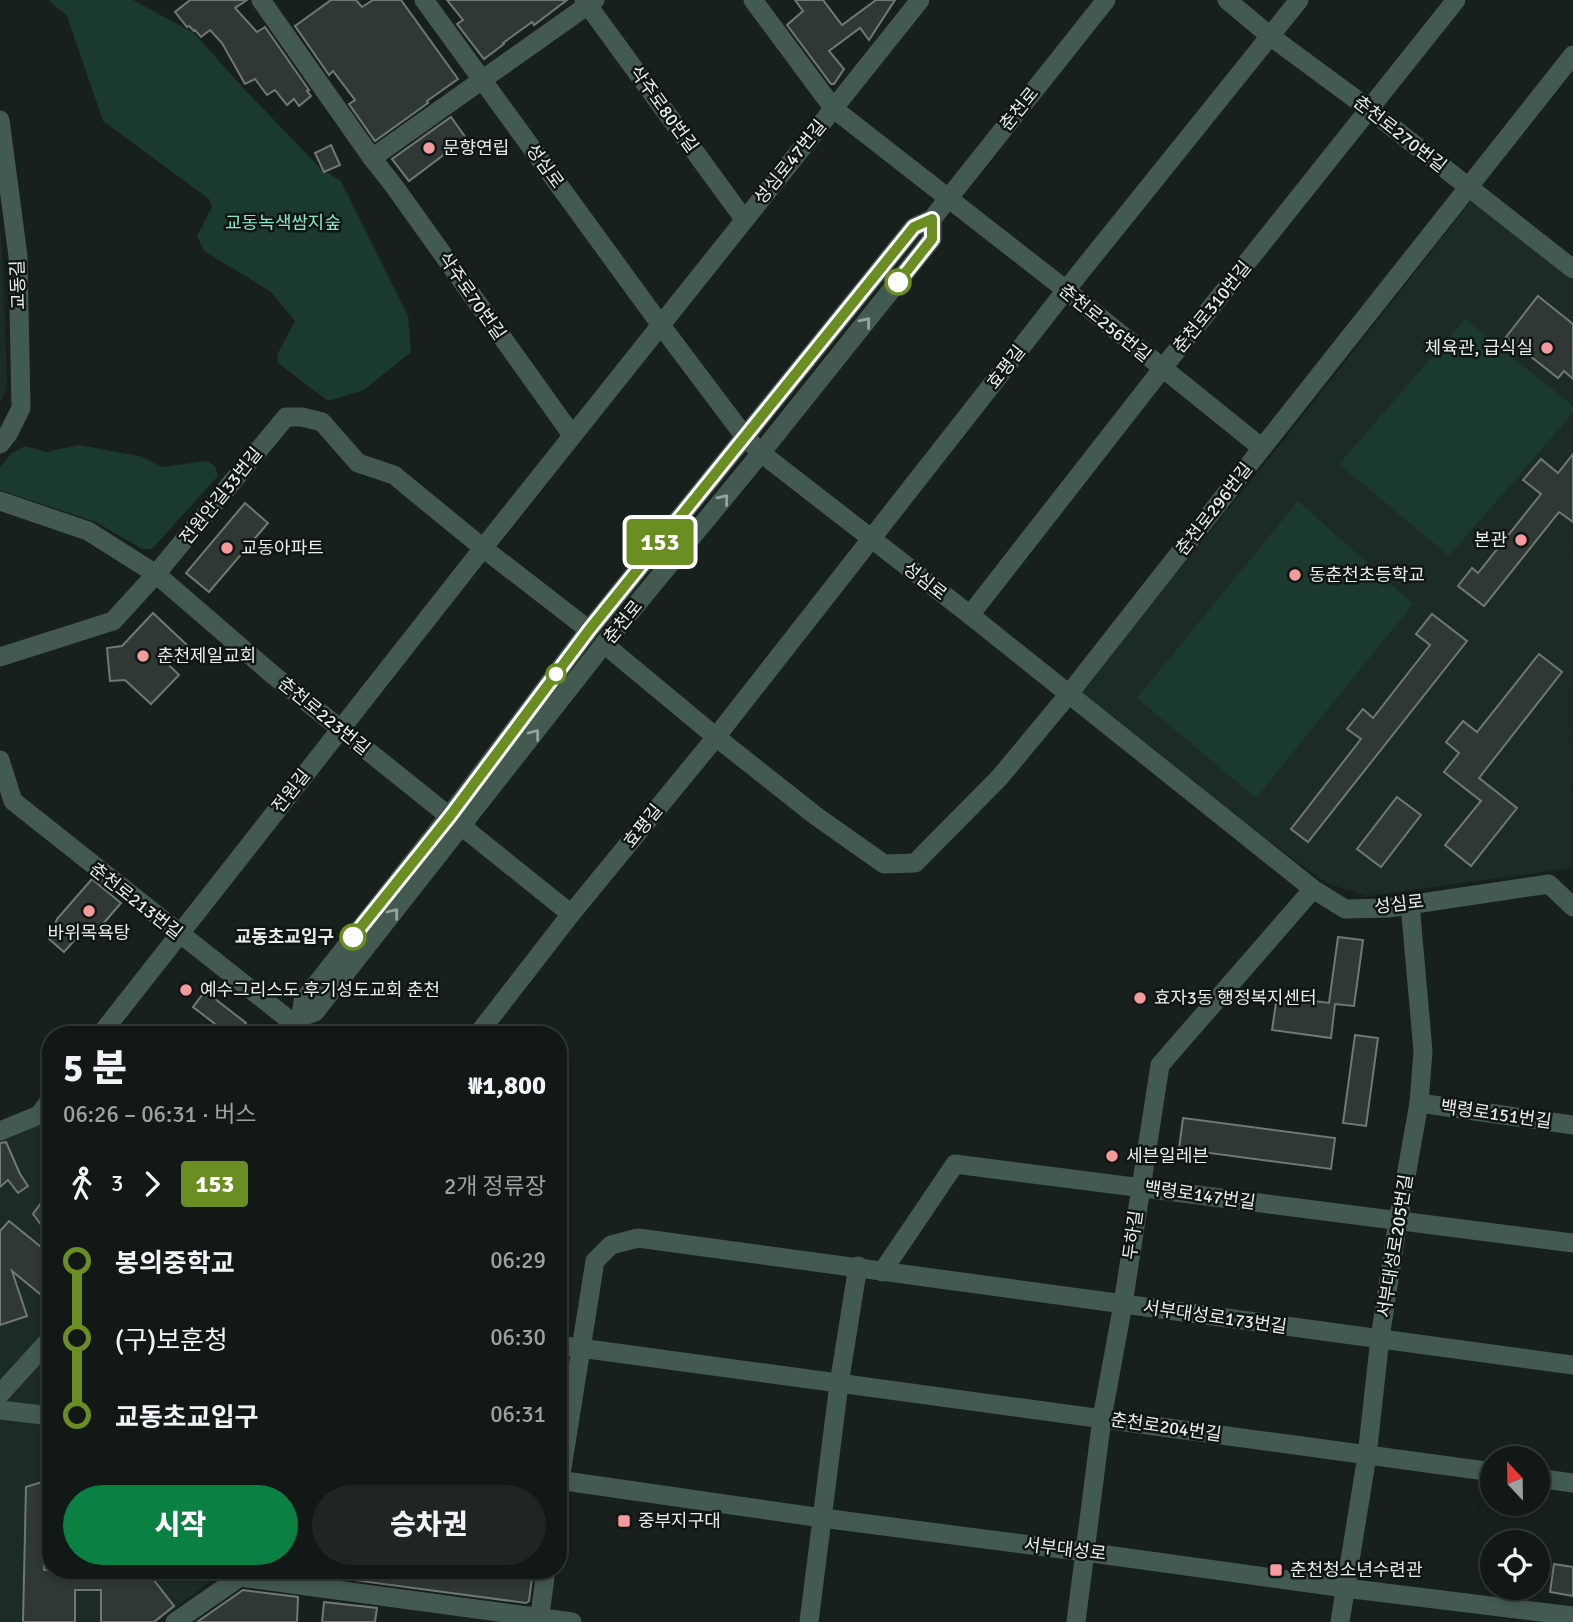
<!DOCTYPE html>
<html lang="ko">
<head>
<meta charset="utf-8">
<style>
	:root { --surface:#121816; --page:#1f2523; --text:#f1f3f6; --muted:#9ca0a1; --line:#313735; --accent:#0b8043 }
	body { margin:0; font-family:Signika,"Noto Sans KR",sans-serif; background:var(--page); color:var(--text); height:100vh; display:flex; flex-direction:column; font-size:26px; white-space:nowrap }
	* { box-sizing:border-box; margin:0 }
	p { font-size:23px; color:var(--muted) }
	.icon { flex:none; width:38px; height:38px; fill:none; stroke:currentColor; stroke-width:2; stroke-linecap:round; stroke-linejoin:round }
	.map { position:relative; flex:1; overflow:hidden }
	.side { position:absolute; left:42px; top:1026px; width:525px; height:553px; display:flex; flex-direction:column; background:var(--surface); border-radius:28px; box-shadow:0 4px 10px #0003,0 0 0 2px var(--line) }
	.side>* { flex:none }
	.badge { padding:0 14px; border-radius:5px; font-size:24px; line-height:46px }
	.needle { width:46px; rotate:338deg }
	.fabs { position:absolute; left:1480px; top:1446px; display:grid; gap:14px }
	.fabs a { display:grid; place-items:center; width:70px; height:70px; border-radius:50%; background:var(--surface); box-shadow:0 4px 10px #0003,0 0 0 2px var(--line); font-size:35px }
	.map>.badge { position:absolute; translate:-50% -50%; box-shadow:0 0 0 4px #fff }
	.legs { display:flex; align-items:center; gap:10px; height:77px; padding:0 21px; font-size:23px }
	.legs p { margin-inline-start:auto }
	.headline { display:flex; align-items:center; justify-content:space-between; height:119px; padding:0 21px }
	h1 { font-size:38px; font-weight:800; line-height:52px }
	.action { display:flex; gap:14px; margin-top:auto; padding:14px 21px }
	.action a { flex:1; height:80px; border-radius:42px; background:var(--accent); color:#fff; font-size:28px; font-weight:800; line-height:80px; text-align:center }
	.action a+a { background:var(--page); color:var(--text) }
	ul { padding:0 21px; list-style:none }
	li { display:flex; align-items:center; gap:24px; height:77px; font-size:26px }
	li i { display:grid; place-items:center; width:10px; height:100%; margin:0 9px; background:currentColor }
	li i::after { content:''; width:18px; height:18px; margin:-9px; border:5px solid; border-radius:50%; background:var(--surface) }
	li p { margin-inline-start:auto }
	li:first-child i { background:linear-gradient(#0000 50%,currentColor 0) }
	li:last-child i { background:linear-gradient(currentColor 50%,#0000 0) }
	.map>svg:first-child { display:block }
</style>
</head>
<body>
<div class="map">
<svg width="1573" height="1622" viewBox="0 0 1573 1622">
	<rect width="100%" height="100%" fill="#18201d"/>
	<g fill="#1d2b26">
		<path d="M1471,201L1573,281L1572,868L1368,896L1328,884L1286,854L1078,694L1271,456Z"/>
		<path d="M0,229L3,261L7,388L0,402Z"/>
		<path d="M38,1120L51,1130V1570H225L157,1622H0V1136Z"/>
	</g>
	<g fill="#1a392f">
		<path d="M48,0H133L194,33L246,91L321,169L341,181L408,316L411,352L364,390L328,401L278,363L277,355L295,321L271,292L204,251L197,236L212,206L209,199L103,121L67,16Z"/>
		<path d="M1465,319L1573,406V413L1449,556L1339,464Z"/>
		<path d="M78,445L140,456L162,467L207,461L215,466L218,476L152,549H142L96,522L0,490V467L11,454L25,446L47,452Z"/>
		<path d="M1298,501L1413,604L1256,798L1137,698Z"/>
	</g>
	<g fill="#303835" stroke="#6f7874" stroke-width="2">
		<path d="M190,0H247L235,8L257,32L265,27L309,90L307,91L311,96L299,106L294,99L287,105L275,90L267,95L255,79L245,84L222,43L210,30L201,37L195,30L194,31L189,26L187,27L175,12Z"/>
		<path d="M331,0H356L362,7L373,0H401L458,79L427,101L428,103L375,141L349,104L355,100L333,71L329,75L295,26Z"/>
		<path d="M447,0H567L534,25L532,22L503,43L504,44L484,59L457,24L463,20Z"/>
		<path d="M795,0H823L842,25L876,0H895L869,40L860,28L829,51L844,69L834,84H831L787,25L803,11Z"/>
		<path d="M451,117L466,138L409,181L392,159Z"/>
		<path d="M331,145L340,165L324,172L315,153Z"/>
		<path d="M1538,296L1573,324V379L1564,371L1558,378L1506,337Z"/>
		<path d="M1573,454V522L1559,512L1484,606L1458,586L1472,568L1478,573L1541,494L1523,480L1541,459L1558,473Z"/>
		<path d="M245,503L268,523L209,592L186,573Z"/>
		<path d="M153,613L188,646L169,665L179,675L151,704L125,680L110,681L107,648L122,646Z"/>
		<path d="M1432,614L1467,641L1308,842L1291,829L1361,739L1347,729L1363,709L1373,718L1430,645L1416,634Z"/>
		<path d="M1539,654L1562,672L1479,778L1517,808L1471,866L1445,845L1481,801L1444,772L1459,753L1446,742L1463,721L1477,732Z"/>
		<path d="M1397,797L1421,815L1381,867L1357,849Z"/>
		<path d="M92,879L121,903L96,932L88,925L64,952L49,939L57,919Z"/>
		<path d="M1338,937L1363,940L1354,1006L1335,1004L1331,1038L1272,1030L1277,996L1329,1003Z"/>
		<path d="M205,991L246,1023L237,1034H207L215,1024L193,1007Z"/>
		<path d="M1355,1035L1378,1038L1366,1126L1343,1123Z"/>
		<path d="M1183,1118L1335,1138L1331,1169L1179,1149Z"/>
		<path d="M6,1142L20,1174L28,1186L18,1193L8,1180L0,1187V1143Z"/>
		<path d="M51,1189V1238L33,1214Z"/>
		<path d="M9,1221L51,1255V1280L40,1294L12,1271L27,1316L0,1325V1231Z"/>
		<path d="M51,1479V1500L46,1502L44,1570H76L77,1578L106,1577L116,1570H146L174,1606L154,1622H101V1590H75V1622H23L26,1487Z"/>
		<path d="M1554,1564L1573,1567V1596L1550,1592Z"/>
		<path d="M354,1570H533L529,1601L526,1603L353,1580Z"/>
		<path d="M243,1590L298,1597L297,1622H197Z"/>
		<path d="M324,1602L377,1608L375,1622H322Z"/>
	</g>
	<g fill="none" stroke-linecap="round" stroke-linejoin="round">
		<g stroke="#435a51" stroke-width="19">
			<path d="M261,0L372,158L394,186L572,435"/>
			<path d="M424,0L660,324L745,437L761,453L970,615L1313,889L1345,909L1388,908L1549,884L1573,907"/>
			<path d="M584,0L744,219"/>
			<path d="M753,0L834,109L1066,290L1262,448"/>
			<path d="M1227,0L1270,36L1369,109L1573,269"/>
			<path d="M0,120L18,256L21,408L8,434L0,444"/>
			<path d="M372,158L595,0"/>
			<path d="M0,501L88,531L156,574L272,674L571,914"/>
			<path d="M970,615L1162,369L1456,0"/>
			<path d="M604,644L716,737L816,816L884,864L915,863L1000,777L1068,695L1262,448L1573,55"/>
			<path d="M0,657L113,621L156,574L286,417H302L322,422L358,463L394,475L483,548L589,630"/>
			<path d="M0,760L13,801L307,1034"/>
			<path d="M301,1017L303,1001L450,815L589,630L914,227L932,219L1106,0"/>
			<path d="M101,1034L483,548L920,0"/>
			<path d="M288,1034L301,1017L315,1012L604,644L761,453L932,239V219"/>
			<path d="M478,1034L571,914L716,737L1066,290L1299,0"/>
			<path d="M1419,1103L1573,1125"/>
			<path d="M0,1131L39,1115L51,1099"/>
			<path d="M882,1272L955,1164L1573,1243"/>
			<path d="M558,1345L1493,1472"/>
			<path d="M0,1394L51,1338"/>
			<path d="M0,1410L51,1416"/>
			<path d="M1538,1478L1573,1483"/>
			<path d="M558,1480L822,1518L1085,1552L1345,1588L1573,1616"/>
			<path d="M558,1493L595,1261L611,1245L638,1238L1573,1365"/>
			<path d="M175,1622L240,1577L572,1622"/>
			<path d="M539,1622L546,1570"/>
			<path d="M809,1622L839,1384L858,1266"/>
			<path d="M1076,1622L1102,1418L1123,1304L1160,1065L1313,889"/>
			<path d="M1340,1622L1367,1456L1380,1338L1398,1221L1419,1103L1423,1051L1410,904"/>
		</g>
	</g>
	<defs><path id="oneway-chevron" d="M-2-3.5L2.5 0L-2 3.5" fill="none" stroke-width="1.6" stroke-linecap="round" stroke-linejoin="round" transform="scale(1.75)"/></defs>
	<g stroke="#96a49e">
		<use href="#oneway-chevron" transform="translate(866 322) rotate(-51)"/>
		<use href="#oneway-chevron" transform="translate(724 499) rotate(-51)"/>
		<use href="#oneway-chevron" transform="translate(535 734) rotate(-52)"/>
		<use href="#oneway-chevron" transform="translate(394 913) rotate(-52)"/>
	</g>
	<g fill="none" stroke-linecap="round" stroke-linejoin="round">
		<g stroke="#fff" stroke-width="16">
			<path id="line-1" d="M353,937L450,816L589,630L914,227L932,219V239L898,282"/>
		</g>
		<use href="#line-1" stroke="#6b8e23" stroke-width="10"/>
	</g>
	<g fill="#f59b9b" stroke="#0f1614" stroke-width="2.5">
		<circle cx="429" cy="148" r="7"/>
		<circle cx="1547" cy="348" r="7"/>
		<circle cx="1521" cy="540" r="7"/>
		<circle cx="227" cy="548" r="7"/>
		<circle cx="1295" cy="575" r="7"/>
		<circle cx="143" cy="656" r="7"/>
		<circle cx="89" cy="911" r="7"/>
		<circle cx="186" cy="990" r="7"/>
		<circle cx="1140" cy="998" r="7"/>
		<circle cx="1112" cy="1156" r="7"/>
		<rect x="617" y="1514" width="14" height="14" rx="3.5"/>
		<rect x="1269" y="1563" width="14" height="14" rx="3.5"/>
	</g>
	<g fill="#fff" stroke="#6b8e23" stroke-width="3.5">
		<circle cx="898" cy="282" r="12"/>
		<circle cx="556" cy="674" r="9"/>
		<circle cx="353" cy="937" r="12"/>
	</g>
	<g text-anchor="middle" stroke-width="5" stroke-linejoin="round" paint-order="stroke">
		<g font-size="18" fill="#e8edeb" stroke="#0f1614">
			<text transform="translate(664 109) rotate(54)" y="6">삭주로80번길</text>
			<text transform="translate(1019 109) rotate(-51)" y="6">춘천로</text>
			<text transform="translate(1400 134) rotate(38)" y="6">춘천로270번길</text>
			<text transform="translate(790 162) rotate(-51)" y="6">성심로47번길</text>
			<text transform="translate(545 166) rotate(54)" y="6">성심로</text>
			<text transform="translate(18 285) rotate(-92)" y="6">교동길</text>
			<text transform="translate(472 296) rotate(55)" y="6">삭주로70번길</text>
			<text transform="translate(1212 307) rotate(-51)" y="6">춘천로310번길</text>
			<text transform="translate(1105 323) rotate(39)" y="6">춘천로256번길</text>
			<text transform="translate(1006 367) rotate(-52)" y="6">효평길</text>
			<text transform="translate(221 496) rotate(-51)" y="6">전원안길33번길</text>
			<text transform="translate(1214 509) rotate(-52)" y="6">춘천로296번길</text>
			<text transform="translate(925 581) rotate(38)" y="6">성심로</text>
			<text transform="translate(623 622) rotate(-51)" y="6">춘천로</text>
			<text transform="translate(324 716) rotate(39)" y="6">춘천로223번길</text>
			<text transform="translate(291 791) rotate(-52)" y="6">전원길</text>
			<text transform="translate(643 826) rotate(-51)" y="6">효평길</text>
			<text transform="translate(136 901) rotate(38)" y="6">춘천로213번길</text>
			<text transform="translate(1399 904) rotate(-7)" y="6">성심로</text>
			<text transform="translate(1496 1114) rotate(8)" y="6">백령로151번길</text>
			<text transform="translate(1200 1195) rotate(8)" y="6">백령로147번길</text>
			<text transform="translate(1133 1235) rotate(-82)" y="6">두하길</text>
			<text transform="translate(1395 1246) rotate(-81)" y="6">서부대성로205번길</text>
			<text transform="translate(1215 1317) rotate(8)" y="6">서부대성로173번길</text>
			<text transform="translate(1166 1427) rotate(8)" y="6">춘천로204번길</text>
			<text transform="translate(1065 1549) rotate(7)" y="6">서부대성로</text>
		</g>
		<g font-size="18" fill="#e8edeb" stroke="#0f1614" text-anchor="start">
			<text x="443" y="154">문향연립</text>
			<text x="1533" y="354" text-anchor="end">체육관, 급식실</text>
			<text x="1507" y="546" text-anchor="end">본관</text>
			<text x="241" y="554">교동아파트</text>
			<text x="1309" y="581">동춘천초등학교</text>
			<text x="157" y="662">춘천제일교회</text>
			<text x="89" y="939" text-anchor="middle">바위목욕탕</text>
			<text x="200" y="996">예수그리스도 후기성도교회 춘천</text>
			<text x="1154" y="1004">효자3동 행정복지센터</text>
			<text x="1126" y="1162">세븐일레븐</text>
			<text x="638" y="1527">중부지구대</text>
			<text x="1290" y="1576">춘천청소년수련관</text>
		</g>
		<g font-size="18" fill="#8be5c5" stroke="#0f1614">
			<text x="283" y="229">교동녹색쌈지숲</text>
		</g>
		<g font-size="18" font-weight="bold" fill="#e8edeb" stroke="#0f1614" text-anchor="end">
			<text x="334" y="943">교동초교입구</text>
		</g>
	</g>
</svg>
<div class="fabs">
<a><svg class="needle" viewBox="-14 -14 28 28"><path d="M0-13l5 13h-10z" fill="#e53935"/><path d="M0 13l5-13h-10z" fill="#9ca0a1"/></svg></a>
<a><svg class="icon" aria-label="locate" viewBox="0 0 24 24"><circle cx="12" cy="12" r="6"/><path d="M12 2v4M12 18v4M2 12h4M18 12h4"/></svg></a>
</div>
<b class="badge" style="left:660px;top:542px;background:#6b8e23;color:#fff">153</b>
<section class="side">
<div class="headline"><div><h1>5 분</h1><p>06:26 – 06:31 · 버스</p></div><b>₩1,800</b></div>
<div class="legs"><svg class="icon" aria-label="walk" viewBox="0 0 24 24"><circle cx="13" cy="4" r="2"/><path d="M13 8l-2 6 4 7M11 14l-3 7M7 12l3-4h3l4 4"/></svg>3<svg class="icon" aria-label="forward" viewBox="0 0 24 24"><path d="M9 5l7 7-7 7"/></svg><b class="badge" style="background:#6b8e23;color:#fff">153</b><p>2개 정류장</p></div>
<ul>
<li><i style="color:#6b8e23"></i><b>봉의중학교</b><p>06:29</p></li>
<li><i style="color:#6b8e23"></i><span>(구)보훈청</span><p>06:30</p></li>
<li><i style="color:#6b8e23"></i><b>교동초교입구</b><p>06:31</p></li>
</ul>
<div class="action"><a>시작</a><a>승차권</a></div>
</section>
</div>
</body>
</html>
